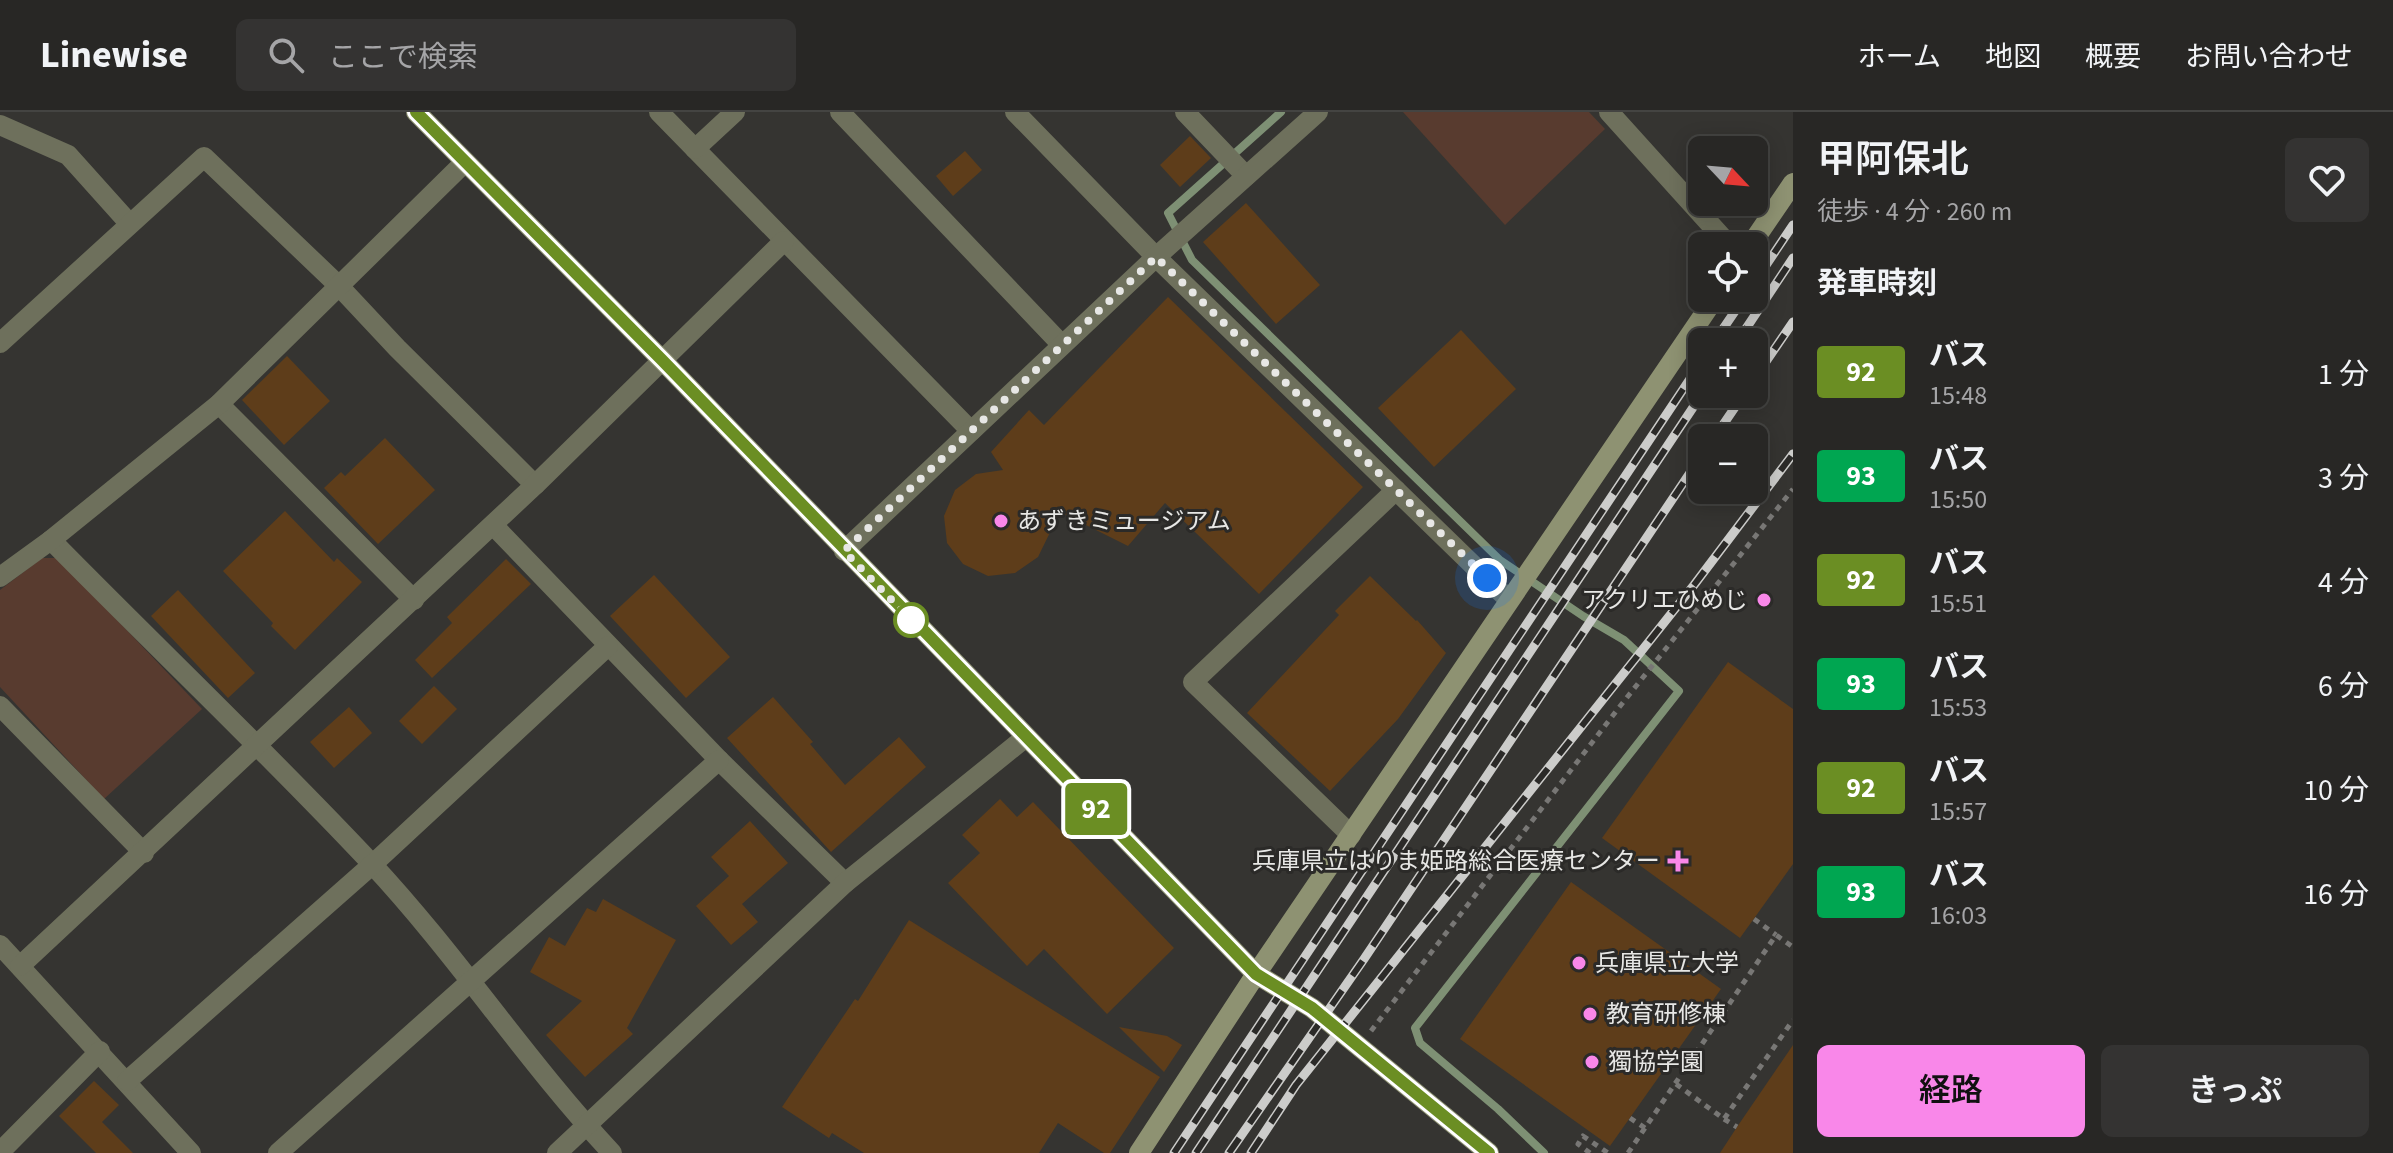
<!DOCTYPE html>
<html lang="ja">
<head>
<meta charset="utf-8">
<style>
	:root { --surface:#282725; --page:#343332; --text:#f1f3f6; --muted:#a5a5a7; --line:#444442; --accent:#f987e9 }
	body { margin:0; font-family:"Source Sans 3","Noto Sans JP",sans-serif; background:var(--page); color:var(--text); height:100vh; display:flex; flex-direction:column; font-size:30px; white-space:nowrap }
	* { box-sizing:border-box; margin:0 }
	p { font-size:26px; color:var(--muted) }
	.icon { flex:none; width:44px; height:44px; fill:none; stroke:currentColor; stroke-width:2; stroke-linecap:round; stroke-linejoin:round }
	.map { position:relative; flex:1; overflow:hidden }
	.panel { display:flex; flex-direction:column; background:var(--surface); width:600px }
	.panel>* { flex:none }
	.badge { padding:0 16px; border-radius:6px; font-size:28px; line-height:52px }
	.needle { width:52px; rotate:116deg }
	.tools { position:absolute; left:1688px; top:24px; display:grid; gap:16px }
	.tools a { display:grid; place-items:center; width:80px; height:80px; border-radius:12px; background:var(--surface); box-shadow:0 4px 20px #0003,0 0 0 2px var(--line); font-size:40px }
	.you { position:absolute; width:40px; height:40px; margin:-20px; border:6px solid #fff; border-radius:50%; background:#1a73e8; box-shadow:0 0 0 12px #1a73e833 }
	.map>.badge { position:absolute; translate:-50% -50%; box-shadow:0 0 0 4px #fff }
	h2 { padding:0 24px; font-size:30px; line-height:72px }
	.round { display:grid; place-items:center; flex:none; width:84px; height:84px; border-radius:12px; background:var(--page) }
	.overview { display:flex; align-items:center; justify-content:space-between; height:136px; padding:0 24px }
	h1 { font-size:38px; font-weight:600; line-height:60px }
	.primary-button { display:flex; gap:16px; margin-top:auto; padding:16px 24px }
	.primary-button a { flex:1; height:92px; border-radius:12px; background:var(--accent); color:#111; font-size:32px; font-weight:600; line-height:92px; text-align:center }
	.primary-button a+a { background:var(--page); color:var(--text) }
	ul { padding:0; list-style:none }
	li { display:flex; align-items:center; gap:24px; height:104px; padding:0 24px }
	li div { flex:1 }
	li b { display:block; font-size:30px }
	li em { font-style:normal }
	li .badge { min-width:88px; font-weight:700; text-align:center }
	header { display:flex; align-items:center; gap:48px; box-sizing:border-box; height:112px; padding:0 40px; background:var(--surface); border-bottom:2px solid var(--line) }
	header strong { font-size:38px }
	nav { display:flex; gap:44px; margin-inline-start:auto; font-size:28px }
	.search { width:560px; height:72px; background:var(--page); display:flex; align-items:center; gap:20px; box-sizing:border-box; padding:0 28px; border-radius:12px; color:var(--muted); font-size:30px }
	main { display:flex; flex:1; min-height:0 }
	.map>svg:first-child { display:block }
</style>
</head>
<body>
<header>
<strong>Linewise</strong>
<div class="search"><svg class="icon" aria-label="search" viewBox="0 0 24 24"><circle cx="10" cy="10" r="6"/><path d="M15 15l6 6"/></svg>ここで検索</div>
<nav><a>ホーム</a><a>地図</a><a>概要</a><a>お問い合わせ</a></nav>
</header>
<main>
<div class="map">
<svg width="1793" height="1041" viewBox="0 0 1793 1041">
	<rect width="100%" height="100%" fill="#353431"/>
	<g fill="#583b2f">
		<path d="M1403,0H1589L1605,17L1505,113Z"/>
		<path d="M42,446H58L202,597L104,687L0,575V478Z"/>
	</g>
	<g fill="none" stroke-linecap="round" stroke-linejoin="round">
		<path stroke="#7e9074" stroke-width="8" d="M1281,0L1168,101L1192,148L1500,448L1583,504L1624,528L1679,579L1415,916L1420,931L1498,997L1544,1041"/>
	</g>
	<g fill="#5e3d1a">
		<path d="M1190,24L1211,46L1180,75L1160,53Z"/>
		<path d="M965,39L982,58L953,84L936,64Z"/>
		<path d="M1246,91L1320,173L1276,212L1203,130Z"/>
		<path d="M1168,185L1363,375L1259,482L1165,391L1128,434L1060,400L1038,445L1015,461L988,464L963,452L947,431L944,404L955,378L976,362L1003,358L991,340L1029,298L1044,313Z"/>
		<path d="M1461,218L1516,277L1434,355L1378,296Z"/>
		<path d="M287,244L330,289L284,333L242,288Z"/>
		<path d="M385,326L435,378L378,432L324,376L341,360L345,364Z"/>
		<path d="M285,399L334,450L337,446L362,470L295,538L271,514L273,511L223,459Z"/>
		<path d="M506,447L531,472L432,566L415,548L452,511L447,505Z"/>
		<path d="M654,463L730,545L686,586L610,504Z"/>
		<path d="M1370,464L1416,509L1417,508L1446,541L1398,607L1330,679L1247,601L1339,503L1335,499Z"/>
		<path d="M178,478L255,561L228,586L151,504Z"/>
		<path d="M1728,550L1793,597V752L1740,826L1602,726Z"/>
		<path d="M434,574L457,597L422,632L399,609Z"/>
		<path d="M773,585L813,630L810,632L845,673L899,625L926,655L831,740L727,626Z"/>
		<path d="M349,595L372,621L334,656L310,630Z"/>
		<path d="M1000,687L1017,705L1033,690L1174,836L1107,902L1044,837L1027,854L948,771L980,741L962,723Z"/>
		<path d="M750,709L788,751L742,792L758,810L731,833L696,794L729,764L711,745Z"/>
		<path d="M1571,770L1721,877L1610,1034L1460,927Z"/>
		<path d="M603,787L676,828L627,916L633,922L585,965L546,923L582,889L530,860L549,825L565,834L587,796L596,800Z"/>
		<path d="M909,808L1160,965L1110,1041H1104L1058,1011L1039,1041H864L832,1021L829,1026L782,995L855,887L858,889Z"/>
		<path d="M1119,915L1167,924L1182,933L1164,960Z"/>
		<path d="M1793,933V1041H1720L1737,1015Z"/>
		<path d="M94,969L119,993L102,1010L133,1041H96L59,1004Z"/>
	</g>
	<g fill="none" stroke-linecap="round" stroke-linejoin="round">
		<g stroke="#787775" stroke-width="5" stroke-dasharray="6 6" stroke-linecap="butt">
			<path d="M1754,807L1776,823"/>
			<path d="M1371,919L1617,598L1793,377"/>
			<path d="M1676,972L1724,1007L1793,908"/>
			<path d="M1630,1006L1645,1016"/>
			<path d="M1724,1007L1737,1015"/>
			<path d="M1590,1041L1578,1032L1583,1024L1608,1041"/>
			<path d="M1628,1041L1776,823L1793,835"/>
		</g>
		<g stroke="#6e705c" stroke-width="20">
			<path d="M659,0L971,319"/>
			<path d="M840,0L1062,233"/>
			<path d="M1015,0L1156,145L1509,488"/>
			<path d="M1185,0L1246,64"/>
			<path d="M1609,0L1730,134"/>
			<path d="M0,13L68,43L129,111"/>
			<path d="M695,37L735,0"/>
			<path d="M0,231L204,45L338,173L397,236L535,373"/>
			<path d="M219,292L414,488"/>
			<path d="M493,413L719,648L845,771"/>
			<path d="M51,428C157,536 268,641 371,751C457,843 526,949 612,1041"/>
			<path d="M844,439L1156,145L1318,0"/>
			<path d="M0,465L51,428L219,292L465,50"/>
			<path d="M0,594L144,741"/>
			<path d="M1351,723L1193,570L1396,378"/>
			<path d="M0,833L191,1041"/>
			<path d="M20,854L535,373L784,129"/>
			<path d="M127,969L373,752L608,534"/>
			<path d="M0,1040L100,939"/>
			<path d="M278,1041L719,648"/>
			<path d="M557,1041L845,771L1026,625"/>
		</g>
		<g stroke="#8e9272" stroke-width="20">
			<path d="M416,0L663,249L1256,862L1312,896L1489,1041"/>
			<path d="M1750,134L1793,71"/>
			<path d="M1139,1041L1256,862L1715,186"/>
		</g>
		<g stroke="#ccccca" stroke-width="9">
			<g id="rail">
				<path d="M1754,171L1793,113"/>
				<path d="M1714,230L1744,186"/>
				<path d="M1737,230L1793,146"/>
				<path d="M1754,267L1793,210"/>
				<path d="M1714,326L1744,282"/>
				<path d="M1174,1041L1702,249"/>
				<path d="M1196,1041L1702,282"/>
				<path d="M1229,1041L1364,847L1702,343"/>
				<path d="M1251,1041L1296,973L1694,473L1793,342"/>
			</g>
		</g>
		<use href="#rail" stroke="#2b2a28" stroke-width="6" stroke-dasharray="18" stroke-linecap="butt"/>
	</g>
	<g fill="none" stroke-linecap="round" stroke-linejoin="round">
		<g stroke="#fff" stroke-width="18">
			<path id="line" d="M416,0L663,249L1256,862L1312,896L1489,1041"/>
		</g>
		<use href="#line" stroke="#6b8e23" stroke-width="12"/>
		<path stroke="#e7e7e5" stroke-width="8" stroke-dasharray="0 14.4" d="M911,508L844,439L1156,145L1487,466"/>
	</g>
	<g fill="#f987e9" stroke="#2b2a28" stroke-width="3">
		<circle cx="1001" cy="409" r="8"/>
		<circle cx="1764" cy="488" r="8"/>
		<path d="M1674 737h8v8h8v8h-8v8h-8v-8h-8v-8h8z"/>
		<circle cx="1579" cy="851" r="8"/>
		<circle cx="1590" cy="902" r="8"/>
		<circle cx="1592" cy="950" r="8"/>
	</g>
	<circle fill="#fff" stroke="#6b8e23" stroke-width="4" cx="911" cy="508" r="16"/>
	<g text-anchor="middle" stroke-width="6" stroke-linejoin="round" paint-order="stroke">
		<g font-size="24" fill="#e7e7e5" stroke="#2b2a28" text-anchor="start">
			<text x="1017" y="417">あずきミュージアム</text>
			<text x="1748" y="496" text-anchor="end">アクリエひめじ</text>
			<text x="1660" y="757" text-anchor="end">兵庫県立はりま姫路総合医療センター</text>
			<text x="1595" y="859">兵庫県立大学</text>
			<text x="1606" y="910">教育研修棟</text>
			<text x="1608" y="958">獨協学園</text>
		</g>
	</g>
</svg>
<div class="tools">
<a><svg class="needle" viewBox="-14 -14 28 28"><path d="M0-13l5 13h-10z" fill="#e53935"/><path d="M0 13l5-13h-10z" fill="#a5a5a7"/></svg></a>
<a><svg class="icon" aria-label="locate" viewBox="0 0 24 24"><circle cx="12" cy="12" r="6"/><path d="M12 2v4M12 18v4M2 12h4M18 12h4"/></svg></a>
<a>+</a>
<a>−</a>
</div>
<div class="you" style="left:1487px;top:466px"></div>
<b class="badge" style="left:1096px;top:697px;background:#6b8e23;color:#fff">92</b>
</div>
<section class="panel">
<div class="overview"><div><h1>甲阿保北</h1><p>徒歩 · 4 分 · 260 m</p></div><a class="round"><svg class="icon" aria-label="heart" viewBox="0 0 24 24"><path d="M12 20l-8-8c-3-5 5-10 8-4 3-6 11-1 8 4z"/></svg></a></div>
<h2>発車時刻</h2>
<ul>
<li><span class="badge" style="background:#6b8e23;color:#fff">92</span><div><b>バス</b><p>15:48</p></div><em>1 分</em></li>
<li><span class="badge" style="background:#00a651;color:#fff">93</span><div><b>バス</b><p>15:50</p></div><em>3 分</em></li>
<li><span class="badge" style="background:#6b8e23;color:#fff">92</span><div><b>バス</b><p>15:51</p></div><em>4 分</em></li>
<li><span class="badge" style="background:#00a651;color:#fff">93</span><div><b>バス</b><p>15:53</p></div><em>6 分</em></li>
<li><span class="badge" style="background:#6b8e23;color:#fff">92</span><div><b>バス</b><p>15:57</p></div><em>10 分</em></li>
<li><span class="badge" style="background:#00a651;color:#fff">93</span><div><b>バス</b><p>16:03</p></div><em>16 分</em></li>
</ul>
<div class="primary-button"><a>経路</a><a>きっぷ</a></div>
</section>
</main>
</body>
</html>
